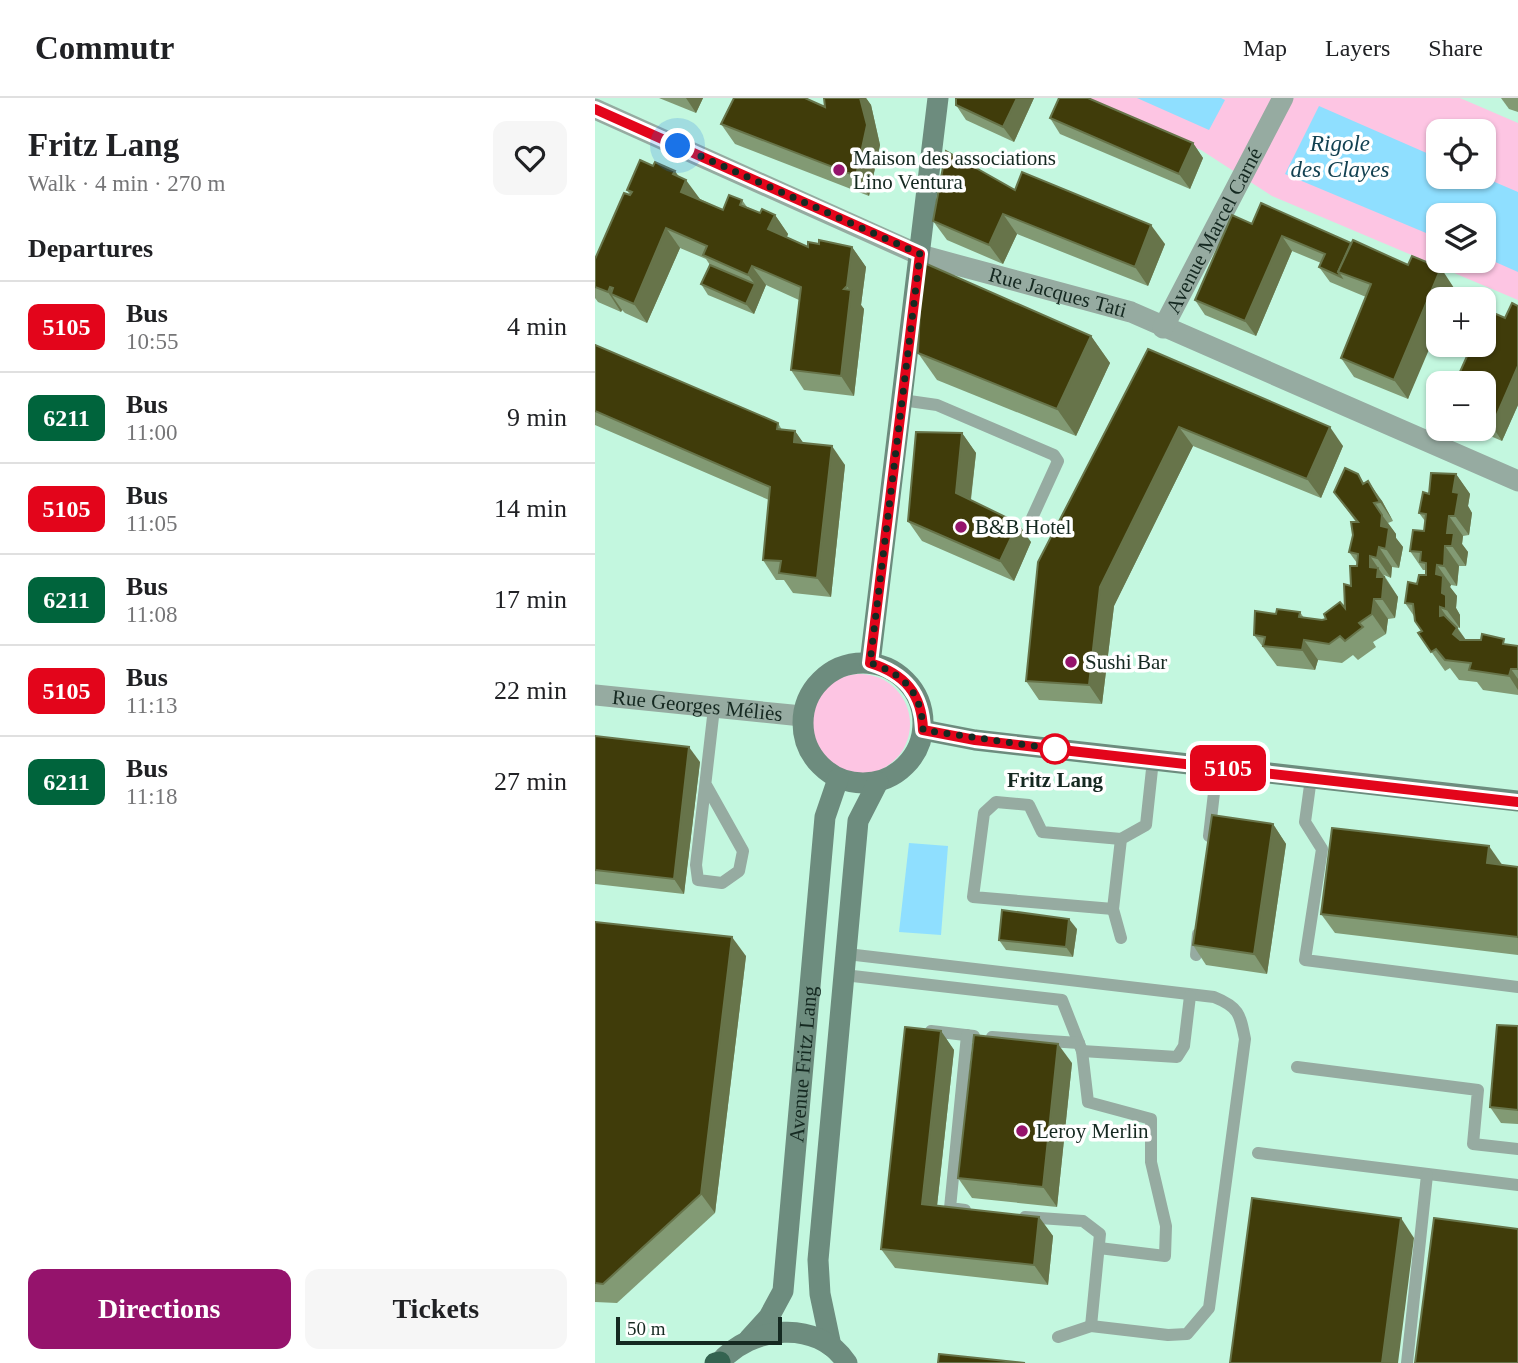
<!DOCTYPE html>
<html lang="en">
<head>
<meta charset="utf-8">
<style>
	:root { --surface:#fff; --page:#f6f6f6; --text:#202124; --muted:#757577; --line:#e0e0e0; --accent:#95136c }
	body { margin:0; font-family:"Times New Roman",serif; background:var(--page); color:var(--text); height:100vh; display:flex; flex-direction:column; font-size:26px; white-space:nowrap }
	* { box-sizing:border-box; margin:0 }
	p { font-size:23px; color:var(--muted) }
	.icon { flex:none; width:38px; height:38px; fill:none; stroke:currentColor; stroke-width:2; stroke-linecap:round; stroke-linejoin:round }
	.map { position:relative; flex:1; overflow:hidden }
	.side { display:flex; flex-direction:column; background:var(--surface); width:595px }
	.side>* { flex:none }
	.badge { padding:0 14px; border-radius:10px; font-size:24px; line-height:46px }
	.controls { position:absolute; left:831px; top:21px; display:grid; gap:14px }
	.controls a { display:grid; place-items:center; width:70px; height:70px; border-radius:14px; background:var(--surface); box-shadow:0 2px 5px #0004; font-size:35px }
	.scale { position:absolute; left:21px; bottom:18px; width:166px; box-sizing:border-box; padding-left:7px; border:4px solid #152921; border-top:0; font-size:19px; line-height:24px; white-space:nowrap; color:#152921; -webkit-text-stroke:5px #fff; paint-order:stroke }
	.you { position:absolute; width:35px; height:35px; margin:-18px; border:5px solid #fff; border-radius:50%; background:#1a73e8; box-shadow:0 0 0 10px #1a73e833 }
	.map>.badge { position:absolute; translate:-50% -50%; box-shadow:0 0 0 4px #fff }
	h2 { padding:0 28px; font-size:26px; line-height:63px }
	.round { display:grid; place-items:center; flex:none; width:74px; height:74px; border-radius:14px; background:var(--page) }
	.summary { display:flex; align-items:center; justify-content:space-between; height:119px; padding:0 28px }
	h1 { font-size:33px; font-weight:700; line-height:52px }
	.cta { display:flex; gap:14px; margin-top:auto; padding:14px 28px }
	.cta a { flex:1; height:80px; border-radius:14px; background:var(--accent); color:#fff; font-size:28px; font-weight:700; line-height:80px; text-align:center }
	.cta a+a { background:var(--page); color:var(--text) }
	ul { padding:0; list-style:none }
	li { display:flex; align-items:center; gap:21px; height:91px; padding:0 28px; border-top:2px solid var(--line) }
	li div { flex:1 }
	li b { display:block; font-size:26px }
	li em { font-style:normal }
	li .badge { min-width:77px; font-weight:700; text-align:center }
	header { display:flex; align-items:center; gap:42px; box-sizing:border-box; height:98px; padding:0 35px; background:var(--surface); border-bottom:2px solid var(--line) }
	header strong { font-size:33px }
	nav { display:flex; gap:38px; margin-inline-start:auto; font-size:24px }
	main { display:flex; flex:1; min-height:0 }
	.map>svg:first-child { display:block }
</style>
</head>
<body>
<header>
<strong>Commutr</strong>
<nav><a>Map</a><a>Layers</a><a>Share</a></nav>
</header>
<main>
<section class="side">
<div class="summary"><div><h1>Fritz Lang</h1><p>Walk · 4 min · 270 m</p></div><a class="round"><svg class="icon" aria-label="heart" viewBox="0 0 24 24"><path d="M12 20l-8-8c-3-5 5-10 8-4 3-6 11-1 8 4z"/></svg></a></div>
<h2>Departures</h2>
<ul>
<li><span class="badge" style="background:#e3051b;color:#fff">5105</span><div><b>Bus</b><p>10:55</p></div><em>4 min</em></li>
<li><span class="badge" style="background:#00643c;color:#fff">6211</span><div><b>Bus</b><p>11:00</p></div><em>9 min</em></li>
<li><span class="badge" style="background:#e3051b;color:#fff">5105</span><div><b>Bus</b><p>11:05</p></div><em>14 min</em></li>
<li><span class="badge" style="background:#00643c;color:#fff">6211</span><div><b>Bus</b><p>11:08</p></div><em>17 min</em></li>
<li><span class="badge" style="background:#e3051b;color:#fff">5105</span><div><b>Bus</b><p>11:13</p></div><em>22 min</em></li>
<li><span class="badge" style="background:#00643c;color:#fff">6211</span><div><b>Bus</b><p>11:18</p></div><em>27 min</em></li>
</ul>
<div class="cta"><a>Directions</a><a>Tickets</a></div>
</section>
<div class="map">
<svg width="923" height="1265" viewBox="0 0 923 1265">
	<rect width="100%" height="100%" fill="#c3f7df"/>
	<g fill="#fdc5e3" fill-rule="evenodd">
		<path d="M478,0H865L923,25V202L677,98L606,52ZM844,33H889V79H844ZM844,117H889V163H844Z"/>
		<circle cx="265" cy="626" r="50"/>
	</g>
	<g fill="#8fdfff">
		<path d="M542,0H626L630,2L614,32Z"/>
		<path d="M724,8L843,60L844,79H888L923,94V174L889,159V117H844L843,140L690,76Z"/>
		<path d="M314,745L353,748L346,837L304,834Z"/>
	</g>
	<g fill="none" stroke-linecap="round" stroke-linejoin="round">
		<g stroke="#96aba1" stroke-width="12">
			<path d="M307,302L342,307L459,357L463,363L437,420"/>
			<path d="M716,680L710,724L727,751L710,862L923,889"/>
			<path d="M111,687L148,753L144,773L127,785L103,782L101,767L119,610"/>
			<path d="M614,738L622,669"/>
			<path d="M518,811L378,799L389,715L401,704L434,707L447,734L526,741"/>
			<path d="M526,840L518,811L526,741L551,727L558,662"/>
			<path d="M252,856L619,899C644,909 645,916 650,941L614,1210L592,1236L573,1237L496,1228L463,1239"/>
			<path d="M601,857L603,836"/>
			<path d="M249,877L467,902L487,953L493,1004L556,1021V1064L571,1128L570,1158L504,1150"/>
			<path d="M336,933L379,938"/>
			<path d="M397,939L484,945"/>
			<path d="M487,953L582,959L589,948L595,898"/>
			<path d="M702,969L883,992L878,1046L923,1051"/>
			<path d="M663,1055L923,1087"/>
			<path d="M370,1112L355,1110L372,937"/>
			<path d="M430,1119L488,1123L505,1136L496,1228"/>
			<path d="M812,1265L832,1077"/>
		</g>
		<g stroke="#96aba1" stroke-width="21">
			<path id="s1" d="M0,11L325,157L536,214L923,383"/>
			<path id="s2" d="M568,230L688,0"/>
			<path id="s3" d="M0,597L207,618"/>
		</g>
		<g stroke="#6d8c7e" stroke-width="21">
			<circle cx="268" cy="625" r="60"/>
			<path d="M275,565L343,0"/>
			<path d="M328,632L380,642L923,703"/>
			<path id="s4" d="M154,1241L174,1219L188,1193L230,719L243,681"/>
			<path d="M236,1248L225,1196L223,1162L263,723L283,684"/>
			<path d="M124,1265C156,1228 222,1220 252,1265"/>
		</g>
		<path stroke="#346350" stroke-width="21" d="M120,1265L125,1264"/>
	</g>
	<g fill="#829a74">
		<path d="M64,0H108L101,15Z"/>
		<path d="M229,0H271L276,7L285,47L274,98L140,46L126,26L230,9Z"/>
		<path d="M439,0L419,44L371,22L361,7Z"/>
		<path d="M906,0H923V14L914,11Z"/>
		<path d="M455,20L598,45L608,60L595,91L465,36Z"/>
		<path d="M84,79L105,101L128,112L147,102L152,109L165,115L180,117L193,136L192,139L213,149H257L271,169L266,207L269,211L259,298L209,292L196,272L204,202L171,187L159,216L113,197L106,186L115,167L111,161L85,150L52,225L30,215L27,212L26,214L3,204L0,200V161L35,97L32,92Z"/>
		<path d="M420,92L570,146L553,188L422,136L408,166L352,142L338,123Z"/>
		<path d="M657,126L859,190L854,201H844L813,301L759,279L746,260L771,199L735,184L724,169L726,165L697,153L661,238L610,217L600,202Z"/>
		<path d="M923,208V307L907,343L879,331H889V285L910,220Z"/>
		<path d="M496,238L515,265L481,338L342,282L323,255Z"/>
		<path d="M0,247L183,325L187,332L200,333L208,345L250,367L236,499L198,495L189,482H181L168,462L174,402L0,327Z"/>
		<path d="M553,251L748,348L726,400L598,348L519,508L507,606L444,602L431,583Z"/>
		<path d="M367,335L381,355L376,402L436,444L419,483L327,443L313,423Z"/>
		<path d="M763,376L769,385L787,403L798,423L793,425L801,436V440L808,449L804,470L797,469L796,480L789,477L803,499L800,520L793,521L791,536L778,544L781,549L763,562L758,557L747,565L723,562L720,572L682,568L659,537L681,516L705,514L709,520L727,522L750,510L762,468V465L754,454L761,424L739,394Z"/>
		<path d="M861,376L875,396L873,408L877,415L874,437L868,438L867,446L873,454L871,468H864L862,488L856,487L855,489L862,498L861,510L865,517V530L862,529L871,542L923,548V597L888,592L882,584L864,582L855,570L850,573L823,535L827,533L820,523L819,518L810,505L822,486L831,477V472H828L815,453L829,433L830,423L824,415L834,396Z"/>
		<path d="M0,638L105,664L89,796L0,786Z"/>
		<path d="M678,726L691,746L672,876L611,867L598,847Z"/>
		<path d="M907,767L923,769V857L740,835L726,816Z"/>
		<path d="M0,824L151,858L120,1115L22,1205L0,1204Z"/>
		<path d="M482,831L478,859L411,852L404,842Z"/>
		<path d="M923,928V1026L906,1025L895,1009Z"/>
		<path d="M346,933L359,952L342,1108L444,1119L458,1138L453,1187L300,1170L286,1151Z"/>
		<path d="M477,965L462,1109L377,1100L363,1080Z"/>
	</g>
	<g fill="#67744a">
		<path d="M91,0H108L101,15Z"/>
		<path d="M265,0H271L276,7L285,47L274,98L261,78Z"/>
		<path d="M422,0H439L419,44L408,29Z"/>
		<path d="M598,45L608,60L595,91L584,76Z"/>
		<path d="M80,73L89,86L91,82L105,101L86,94L78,76Z"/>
		<path d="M408,116L422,136L408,166L394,147Z"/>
		<path d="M180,117L193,136L187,151L173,131Z"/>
		<path d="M556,127L570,146L553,188L540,169Z"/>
		<path d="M71,130L85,150L52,225L39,206Z"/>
		<path d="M687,138L697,153L661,238L650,223Z"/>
		<path d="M257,149L271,169L266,207L269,211L259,298L246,278L255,193L252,188Z"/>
		<path d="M157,168L171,187L159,216L151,206L160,186L153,177Z"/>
		<path d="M846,170L859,190L854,201H844V228L813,301L799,282Z"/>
		<path d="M15,189L21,198L16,196L27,212L26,214L13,194Z"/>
		<path d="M496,238L515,265L481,338L462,311Z"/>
		<path d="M923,268V307L907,343L897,328Z"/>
		<path d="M584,329L598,348L519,508L507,606L494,587L505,489Z"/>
		<path d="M735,329L748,348L726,400L712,381Z"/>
		<path d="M200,333L214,353L199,344Z"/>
		<path d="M367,335L381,355L374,415L361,395Z"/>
		<path d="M237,348L250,367L236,499L222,480Z"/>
		<path d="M861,376L875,396L873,408L877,415L874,437L860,418L858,394Z"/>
		<path d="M773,383L787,403L798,423L785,404Z"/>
		<path d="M787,417L801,436V440L808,449L804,470L791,451L786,428Z"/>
		<path d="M854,418L868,438L867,446L873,454L871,468L857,448L852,435Z"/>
		<path d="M423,425L436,444L419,483L405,463Z"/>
		<path d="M850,448L864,468L862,488L849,468Z"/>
		<path d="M784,449L797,469L796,480L782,460Z"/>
		<path d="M775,458L803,499L800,520L787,501L775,469Z"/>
		<path d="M842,467L856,487L855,489L862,498L861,510L865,517V530L851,511L841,476Z"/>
		<path d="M779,501L793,521L791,536L777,516Z"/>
		<path d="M845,509L859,529L862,530L876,549L872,556L845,518Z"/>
		<path d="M709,542L723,562L720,572L707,552Z"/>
		<path d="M916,571L923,581V592L914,578Z"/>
		<path d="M94,649L105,664L89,796L79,781Z"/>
		<path d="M678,726L691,746L672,876L659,856Z"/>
		<path d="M894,748L908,768L892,765Z"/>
		<path d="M474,821L482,831L478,859L471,849Z"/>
		<path d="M137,839L151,858L120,1115L106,1096Z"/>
		<path d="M346,933L359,952L340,1126L327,1106Z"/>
		<path d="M463,946L477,965L462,1109L448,1089Z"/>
		<path d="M444,1119L458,1138L453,1187L439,1167Z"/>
		<path d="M806,1120L819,1140L803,1265H787Z"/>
	</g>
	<g fill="#403c0a" stroke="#67744a" stroke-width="2">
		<path d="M139,0H210L230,9L229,0H265L272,27L261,78L126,26Z"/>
		<path d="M361,0H422L408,29L361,7Z"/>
		<path d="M464,0H493L598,45L584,76L455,20Z"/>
		<path d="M351,53L420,92L427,74L556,127L540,169L408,116L394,147L338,123Z"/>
		<path d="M45,62L58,68L60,64L80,73L78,76L91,82L86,94L128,112L134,97L147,102L145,107L165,115L167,111L180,117L173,131L213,149V144L224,146V142L257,149L252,188L249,191L256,192L246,278L196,272L206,189L157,168L153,177L108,157L112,148L71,130L39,206L16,196L18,190L15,189L13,194L0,189V161L29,95L35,97L37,94L32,92Z"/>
		<path d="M666,105L756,145L743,174L746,179L724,169L730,156L687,138L650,223L600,202L637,117L657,126Z"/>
		<path d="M758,142L813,167L817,158L846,170L799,282L746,260L776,186L743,174Z"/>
		<path d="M327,164L496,238L462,311L323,255Z"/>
		<path d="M115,167L160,186L151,206L106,186Z"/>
		<path d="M917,205L923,208V268L897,328L889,325V285H860L877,247H889V219L892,212L910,220Z"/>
		<path d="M0,247L183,325L182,331L200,333L199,344L237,348L222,480L184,475L186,463L168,462L175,389L0,313Z"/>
		<path d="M553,251L735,329L712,381L584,329L505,489L494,587L431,583L443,464Z"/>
		<path d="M321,334L367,335L361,395L423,425L405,463L313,423Z"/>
		<path d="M750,370L763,376L768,386L773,383L785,404L779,405L787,417L786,428L794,430L791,451L784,449L782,460L775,458V469L783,470L782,479H789L787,501H779L777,516L764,525L768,529L750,543L745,538L734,546L709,542L707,552L668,548L670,539L659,537L660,513L681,516L682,511L705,514L704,519L727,522L731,521L729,516L745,504L750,510L749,486L756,488L755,468H762L763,456L754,454L758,437L756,424H763L739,394Z"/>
		<path d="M836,375L861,376L858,394L864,395L860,418H854L852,435H859L857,448H850L849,468L842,467L841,476L848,478L847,495L851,497V511L845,509V518L849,517L862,530L858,536L865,542H886L887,536L909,541L908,546L923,548V571H916L914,578L874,572L876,565L850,562L841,551L836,554L823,535L827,533L820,523L818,506L810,505L813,484L822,486L824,477H831V465L825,464L826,454L815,453L818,432L829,433L831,416L824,415L828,394L834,396Z"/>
		<path d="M0,638L94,649L79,781L0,772Z"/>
		<path d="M617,717L678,726L659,856L598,847Z"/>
		<path d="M737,730L894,748L892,765L923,769V839L726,816Z"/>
		<path d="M407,812L474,821L471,849L404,842Z"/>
		<path d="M0,824L137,839L106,1096L8,1186L0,1185Z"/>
		<path d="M902,927L923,928V1012L895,1009Z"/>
		<path d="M310,929L346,933L327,1106L444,1119L439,1167L286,1151Z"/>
		<path d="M379,937L463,946L448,1089L363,1080Z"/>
		<path d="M657,1100L806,1120L787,1265H635Z"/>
		<path d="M839,1120L923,1131V1265H820Z"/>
		<path d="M344,1256L430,1265H343Z"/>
	</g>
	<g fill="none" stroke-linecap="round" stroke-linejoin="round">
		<g stroke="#fff" stroke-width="16">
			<path id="line" d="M0,11L325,156L275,565C310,576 327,596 328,632L380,642L923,704"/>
		</g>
		<use href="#line" stroke="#e3051b" stroke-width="10"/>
		<path stroke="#152921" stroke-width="7" stroke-dasharray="0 12.6" d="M83,48L325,156L275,565C310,576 327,596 328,632L460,651"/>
	</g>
	<g fill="#95136c" stroke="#fff" stroke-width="2.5">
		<circle cx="244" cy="72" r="7"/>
		<circle cx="366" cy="429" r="7"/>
		<circle cx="476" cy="564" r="7"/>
		<circle cx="427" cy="1033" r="7"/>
	</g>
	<circle fill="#fff" stroke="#e3051b" stroke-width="3.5" cx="460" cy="651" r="14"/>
	<g text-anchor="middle" stroke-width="7" stroke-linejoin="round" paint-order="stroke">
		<g font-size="21" fill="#152921" stroke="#fff" text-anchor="start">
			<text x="258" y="67">Maison des associations<tspan x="258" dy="24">Lino Ventura</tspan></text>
			<text x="380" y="436">B&amp;B Hotel</text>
			<text x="490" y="571">Sushi Bar</text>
			<text x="441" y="1040">Leroy Merlin</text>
		</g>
		<g font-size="21" fill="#152921" stroke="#fff">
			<text dy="7" stroke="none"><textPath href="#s2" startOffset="110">Avenue Marcel Carné</textPath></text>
			<text dy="7" stroke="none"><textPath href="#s1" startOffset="499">Rue Jacques Tati</textPath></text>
			<text dy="7" stroke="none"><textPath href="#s3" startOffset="103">Rue Georges Méliès</textPath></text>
			<text dy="7" stroke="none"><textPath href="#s4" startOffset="287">Avenue Fritz Lang</textPath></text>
		</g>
		<g font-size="21" font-weight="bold" fill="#152921" stroke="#fff">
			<text x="460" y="689">Fritz Lang</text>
		</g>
		<g font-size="23" font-style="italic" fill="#124151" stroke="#fff">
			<text x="745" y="53">Rigole<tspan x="745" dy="26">des Clayes</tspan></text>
		</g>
	</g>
</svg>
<div class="controls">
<a><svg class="icon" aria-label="locate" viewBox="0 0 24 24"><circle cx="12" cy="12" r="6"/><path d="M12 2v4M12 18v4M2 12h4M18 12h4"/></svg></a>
<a><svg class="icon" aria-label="layers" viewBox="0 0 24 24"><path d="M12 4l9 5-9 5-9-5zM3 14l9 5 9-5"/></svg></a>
<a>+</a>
<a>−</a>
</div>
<div class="scale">50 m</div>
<div class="you" style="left:83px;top:48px"></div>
<b class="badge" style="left:633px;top:670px;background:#e3051b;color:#fff">5105</b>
</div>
</main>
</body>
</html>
